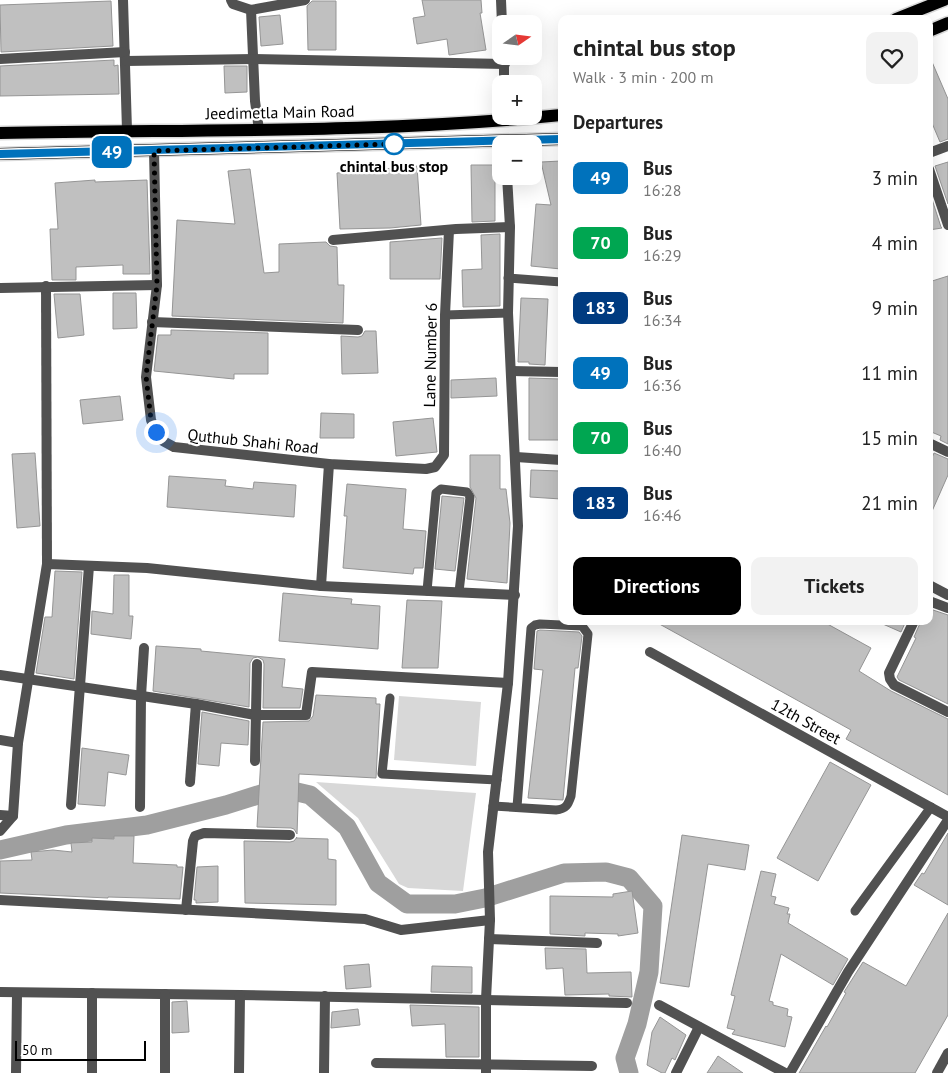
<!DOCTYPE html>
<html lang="en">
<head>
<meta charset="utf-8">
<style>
	:root { --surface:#fff; --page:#f2f2f2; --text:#222; --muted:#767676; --accent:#000 }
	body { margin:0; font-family:"PT Sans",sans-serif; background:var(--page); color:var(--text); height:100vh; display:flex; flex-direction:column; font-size:19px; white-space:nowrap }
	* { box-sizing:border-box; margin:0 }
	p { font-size:16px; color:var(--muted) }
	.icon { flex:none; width:28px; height:28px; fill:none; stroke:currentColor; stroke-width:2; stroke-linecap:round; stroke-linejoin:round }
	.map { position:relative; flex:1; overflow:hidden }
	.panel { position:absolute; left:558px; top:15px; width:375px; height:610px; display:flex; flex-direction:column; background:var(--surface); border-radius:10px; box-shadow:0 5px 20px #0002 }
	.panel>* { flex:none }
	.badge { padding:0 10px; border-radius:8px; font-size:18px; line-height:32px }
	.needle { width:32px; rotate:76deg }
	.buttons { position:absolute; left:492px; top:15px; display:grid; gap:10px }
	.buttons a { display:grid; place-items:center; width:50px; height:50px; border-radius:10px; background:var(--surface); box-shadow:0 5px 20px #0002; font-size:25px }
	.scale { position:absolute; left:15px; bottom:12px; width:131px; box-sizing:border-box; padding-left:5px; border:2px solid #000; border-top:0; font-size:14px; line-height:18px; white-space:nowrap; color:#000; -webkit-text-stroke:4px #fff; paint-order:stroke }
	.you { position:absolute; width:25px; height:25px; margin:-12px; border:4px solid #fff; border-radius:50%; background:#1a73e8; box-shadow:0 0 0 8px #1a73e833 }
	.map>.badge { position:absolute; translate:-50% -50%; box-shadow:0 0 0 2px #fff }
	h2 { padding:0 15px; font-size:19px; line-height:45px }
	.round { display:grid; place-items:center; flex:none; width:52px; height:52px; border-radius:10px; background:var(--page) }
	.headline { display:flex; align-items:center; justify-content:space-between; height:85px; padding:0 15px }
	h1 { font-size:24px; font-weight:700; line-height:38px }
	.primary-button { display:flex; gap:10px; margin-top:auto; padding:10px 15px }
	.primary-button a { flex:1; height:58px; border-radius:10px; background:var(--accent); color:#fff; font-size:20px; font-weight:700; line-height:58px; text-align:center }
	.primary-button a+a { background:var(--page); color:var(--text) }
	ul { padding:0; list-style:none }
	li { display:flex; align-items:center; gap:15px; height:65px; padding:0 15px }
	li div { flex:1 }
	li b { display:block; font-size:19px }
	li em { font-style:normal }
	li .badge { min-width:55px; font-weight:700; text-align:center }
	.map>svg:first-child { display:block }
</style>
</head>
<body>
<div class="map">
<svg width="948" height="1073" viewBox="0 0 948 1073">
	<rect width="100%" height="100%" fill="#fff"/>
	<g fill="#d8d8d8">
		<path d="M399,696L481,702L476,766L394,760Z"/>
		<path d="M316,782L476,793L463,891L408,888L399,884L358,818Z"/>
	</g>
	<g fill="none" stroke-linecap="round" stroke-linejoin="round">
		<path stroke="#9f9f9f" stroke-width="19" d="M0,850L66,835L147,825L226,805L280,788L310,795L347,827L378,883L407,904H455L485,898L564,873L606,872L629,878L653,906L649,972L637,1024L625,1058L629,1073"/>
	</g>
	<g fill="#c0c0c0" stroke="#959595">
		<path d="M422,0H481L482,13H480L486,50L449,55L447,39L417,44L413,18L425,16Z"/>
		<path d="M111,1L113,46L1,52L0,5Z"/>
		<path d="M312,1H336V50H308L307,6Z"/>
		<path d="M280,15L283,44L261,46L259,17Z"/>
		<path d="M929,55L948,99V139L940,142L929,116Z"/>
		<path d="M114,60V66L118,65L119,94L0,96V66Z"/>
		<path d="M224,66H247V92L225,93Z"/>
		<path d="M561,161V269L531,266L536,204L551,205L541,162Z"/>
		<path d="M948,162V204L935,166Z"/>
		<path d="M471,165H495V221L472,222Z"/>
		<path d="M417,166L421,225L390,228L340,229L337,173Z"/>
		<path d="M250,169L264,273L279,272V244L326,242L330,246L337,247L338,285H344L343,323L172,316L177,220L235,224L228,171Z"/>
		<path d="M95,180V182L147,180L150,274H123V265L76,267V280H52L50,229H58L55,183Z"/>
		<path d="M929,190L941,227L942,228L929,230Z"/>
		<path d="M500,234V306L463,307L462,270L482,269L481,235Z"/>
		<path d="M442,238L440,279H390V242Z"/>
		<path d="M948,276V444L940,440L941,436L929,431V282Z"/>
		<path d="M113,293H136L137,328L113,329Z"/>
		<path d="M54,294H80L84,335L58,338Z"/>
		<path d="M521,298L548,299L545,365L529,364V362H518Z"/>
		<path d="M171,330L268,333V374H234V379L154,371L158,335H171Z"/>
		<path d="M365,331H376L378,373L342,374L341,336L358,337L362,336Z"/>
		<path d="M496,378L497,396L451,398V380Z"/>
		<path d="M529,378L561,379V440H529Z"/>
		<path d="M120,396L123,420L83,424L80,400Z"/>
		<path d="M321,413L354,414V438H320Z"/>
		<path d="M433,418L437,452L396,456L393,422Z"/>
		<path d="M35,453L40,526L17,528L12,454Z"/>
		<path d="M934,453L948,459V475L929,518V465Z"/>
		<path d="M470,455H500V489H506L510,523L507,583L467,579L476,498L470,487Z"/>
		<path d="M531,470L561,471V499L530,497Z"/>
		<path d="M169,476L226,480L225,486L253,489L254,482L296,485L294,517L167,507Z"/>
		<path d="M347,484L406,489L403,529L426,531L423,568H414L413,574L343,568L347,516H344Z"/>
		<path d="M442,496L464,498L455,571L435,569Z"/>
		<path d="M55,571L82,572L74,679L36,673L45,617H52Z"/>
		<path d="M114,575H129V616H133L131,639L91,634L92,611L113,614Z"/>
		<path d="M283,593L352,599L351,604L380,606L378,649L279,641Z"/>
		<path d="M407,600L442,601L438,668H402Z"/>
		<path d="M930,609L948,615V704L899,680L897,677L916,638L914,637L921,621H929Z"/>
		<path d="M654,621H822L871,648L859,671L891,691L948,719V795L846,739L851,730Z"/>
		<path d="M876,621H906L901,632Z"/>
		<path d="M540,630L579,632L582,636L578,668H575L563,800L528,798L543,670L534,669L537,631Z"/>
		<path d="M156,646L201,649V651L285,659L282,687L303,689L300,708H263L264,664L263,660L258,657L253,658L250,663L249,707L153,691Z"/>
		<path d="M316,695L376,698V704H380L376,778L299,774L297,834L294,829L291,828L257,827L263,722L309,721L313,716Z"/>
		<path d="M202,712L249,721L248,745L221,743L219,766L198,764Z"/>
		<path d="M82,748L129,755L126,775L108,772L105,806L78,804Z"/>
		<path d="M830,762L871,785L818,881L777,858Z"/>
		<path d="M948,833V905L914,885L922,873L924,874Z"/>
		<path d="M682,835L749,845L745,870L708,864L689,987L660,983Z"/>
		<path d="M114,836H134L133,863L177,865V867H183L180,899L108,897V898L0,893V861L32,860L31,852L53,850L72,852L71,843L92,842V838L114,839Z"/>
		<path d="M297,837L296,838L328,839V859L336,860V905L245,903L244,841L290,842L294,841Z"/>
		<path d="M218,866V902L196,903V900H194L197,867Z"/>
		<path d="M761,871L776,874L771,896L776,897L774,904L789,908L787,914H790L788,923L848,959L833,985L781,954L769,1001L773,1002V1005L788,1009L787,1016L792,1017L785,1047L732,1034L735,1030L727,1028L735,996L731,995Z"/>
		<path d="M632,891L638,933L618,936V934L585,933V936L550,934V896L613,897V894Z"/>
		<path d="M948,913V1015L915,1073H799L826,1026L827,1027L846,993L844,992L863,962L906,986Z"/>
		<path d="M545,948L586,949L587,973L631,972L632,997L609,996V994L565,995L563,968L546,969Z"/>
		<path d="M369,964L371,987L346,989L344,966Z"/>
		<path d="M432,966L472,967V993L431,992Z"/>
		<path d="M187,1001L189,1032L172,1033V1002Z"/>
		<path d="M410,1005L479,1007V1057H446L445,1024L412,1026Z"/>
		<path d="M358,1009L360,1025L331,1028L332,1012Z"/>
		<path d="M660,1017L686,1035L675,1060L672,1058L665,1073H662L647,1065L652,1032Z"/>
		<path d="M718,1056L743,1073H707Z"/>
	</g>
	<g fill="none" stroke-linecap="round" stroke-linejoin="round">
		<g stroke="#dbdbdb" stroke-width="15">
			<g id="primary">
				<path d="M896,19L944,0"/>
				<path d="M929,31L948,23"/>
				<path d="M0,133C187,129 375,134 561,115"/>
				<path d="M0,154L561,139"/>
			</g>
		</g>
		<g stroke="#515151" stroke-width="9">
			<path d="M508,278L561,282"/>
			<path d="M445,315L508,313"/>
			<path d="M427,591L436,493L441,489L467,492L470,497L459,592"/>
			<path d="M390,698L382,774L497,780"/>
			<path d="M493,806L556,810C566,809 568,805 571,796L588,634L582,626L540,624L535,625L531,628L517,807"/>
			<path d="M855,911L931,807"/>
		</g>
		<g stroke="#515151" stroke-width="10">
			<path d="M123,0L127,130"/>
			<path d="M231,0L233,4L251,10L255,101L259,130"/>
			<path d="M501,0L502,24"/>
			<path d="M251,10L305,0"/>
			<path d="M0,59L125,52"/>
			<path d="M126,61L254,59L505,64"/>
			<path d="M504,84V56"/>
			<path d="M154,151L157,285L146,377L151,420L156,432L163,441L174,447L329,464L426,469L435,467L444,455L445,315L449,230"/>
			<path d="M929,153L948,146"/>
			<path d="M929,169L948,225"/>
			<path d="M333,240L456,229L510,227"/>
			<path d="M46,286L47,564"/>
			<path d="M0,288L157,285"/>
			<path d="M152,322L358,330"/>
			<path d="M511,371L561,372"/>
			<path d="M929,443L948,452"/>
			<path d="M516,457L561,460"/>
			<path d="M929,585L948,595"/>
			<path d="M321,586L329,464"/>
			<path d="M929,601L948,608"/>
			<path d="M914,621L889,673L890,679L894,685L948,712"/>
			<path d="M650,652L948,817"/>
			<path d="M0,675L196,704L255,715H306L312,672L508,683"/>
			<path d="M0,740L18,743"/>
			<path d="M255,761L257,664"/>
			<path d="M190,782L196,704"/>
			<path d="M71,805L89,566"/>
			<path d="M140,807L141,696L144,648"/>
			<path d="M0,815L13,816"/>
			<path d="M0,831L13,816L18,743L47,564L147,568L321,586L515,595"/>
			<path d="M0,900L365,919L401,930L490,920"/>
			<path d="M186,910L193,841L195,836L204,833L290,835"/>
			<path d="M489,939L597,943"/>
			<path d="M0,992L240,995L627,1003"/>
			<path d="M92,993V1073"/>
			<path d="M659,1005L785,1073"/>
			<path d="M376,1063L592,1066"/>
			<path d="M16,1073L17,994"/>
			<path d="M165,1073V994"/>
			<path d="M239,1073L240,995"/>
			<path d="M324,1073L325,996"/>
			<path d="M486,1073V999L490,920L488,852L508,683L518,526L508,313L510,227L507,176"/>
			<path d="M676,1073L699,1027"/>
			<path d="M790,1073L848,972L948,820"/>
			<path d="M937,1073L948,1053"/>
		</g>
		<use href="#primary" stroke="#000" stroke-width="12"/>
	</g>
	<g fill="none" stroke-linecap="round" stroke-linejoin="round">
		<g stroke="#fff" stroke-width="11">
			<path id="line" d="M0,154L561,139"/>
		</g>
		<use href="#line" stroke="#0072bc" stroke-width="8"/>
		<path stroke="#000" stroke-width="5" stroke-dasharray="0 9" d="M156,432L151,420L146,376L157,285L154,151L394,144"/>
	</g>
	<circle fill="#fff" stroke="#0072bc" stroke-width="2.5" cx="394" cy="144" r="10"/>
	<g text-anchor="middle" stroke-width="4.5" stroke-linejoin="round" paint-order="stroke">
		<g font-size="16" fill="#000" stroke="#fff">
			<text transform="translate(280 112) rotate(-1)" y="6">Jeedimetla Main Road</text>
			<text transform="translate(430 355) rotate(-89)" y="6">Lane Number 6</text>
			<text transform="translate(253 441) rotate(6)" y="6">Quthub Shahi Road</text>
			<text transform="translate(806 721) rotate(29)" y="6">12th Street</text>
		</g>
		<g font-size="16" font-weight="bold" fill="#000" stroke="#fff">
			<text x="394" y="172">chintal bus stop</text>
		</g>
	</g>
</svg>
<div class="buttons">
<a><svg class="needle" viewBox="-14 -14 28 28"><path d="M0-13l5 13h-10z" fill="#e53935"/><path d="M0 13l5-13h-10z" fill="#767676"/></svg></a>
<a>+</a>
<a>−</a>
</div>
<div class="scale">50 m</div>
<div class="you" style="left:156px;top:432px"></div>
<b class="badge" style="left:112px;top:152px;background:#0072bc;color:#fff">49</b>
<section class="panel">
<div class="headline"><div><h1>chintal bus stop</h1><p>Walk · 3 min · 200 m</p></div><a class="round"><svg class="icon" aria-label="heart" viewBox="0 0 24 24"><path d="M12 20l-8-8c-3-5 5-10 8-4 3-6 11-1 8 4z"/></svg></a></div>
<h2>Departures</h2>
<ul>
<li><span class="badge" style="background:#0072bc;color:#fff">49</span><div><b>Bus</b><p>16:28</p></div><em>3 min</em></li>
<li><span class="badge" style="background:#00a651;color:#fff">70</span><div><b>Bus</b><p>16:29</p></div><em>4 min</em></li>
<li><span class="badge" style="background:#003b80;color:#fff">183</span><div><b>Bus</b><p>16:34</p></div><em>9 min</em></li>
<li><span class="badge" style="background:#0072bc;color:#fff">49</span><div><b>Bus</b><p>16:36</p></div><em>11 min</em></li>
<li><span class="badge" style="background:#00a651;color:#fff">70</span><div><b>Bus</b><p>16:40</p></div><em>15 min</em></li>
<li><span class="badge" style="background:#003b80;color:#fff">183</span><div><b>Bus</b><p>16:46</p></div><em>21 min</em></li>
</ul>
<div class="primary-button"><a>Directions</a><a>Tickets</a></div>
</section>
</div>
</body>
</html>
